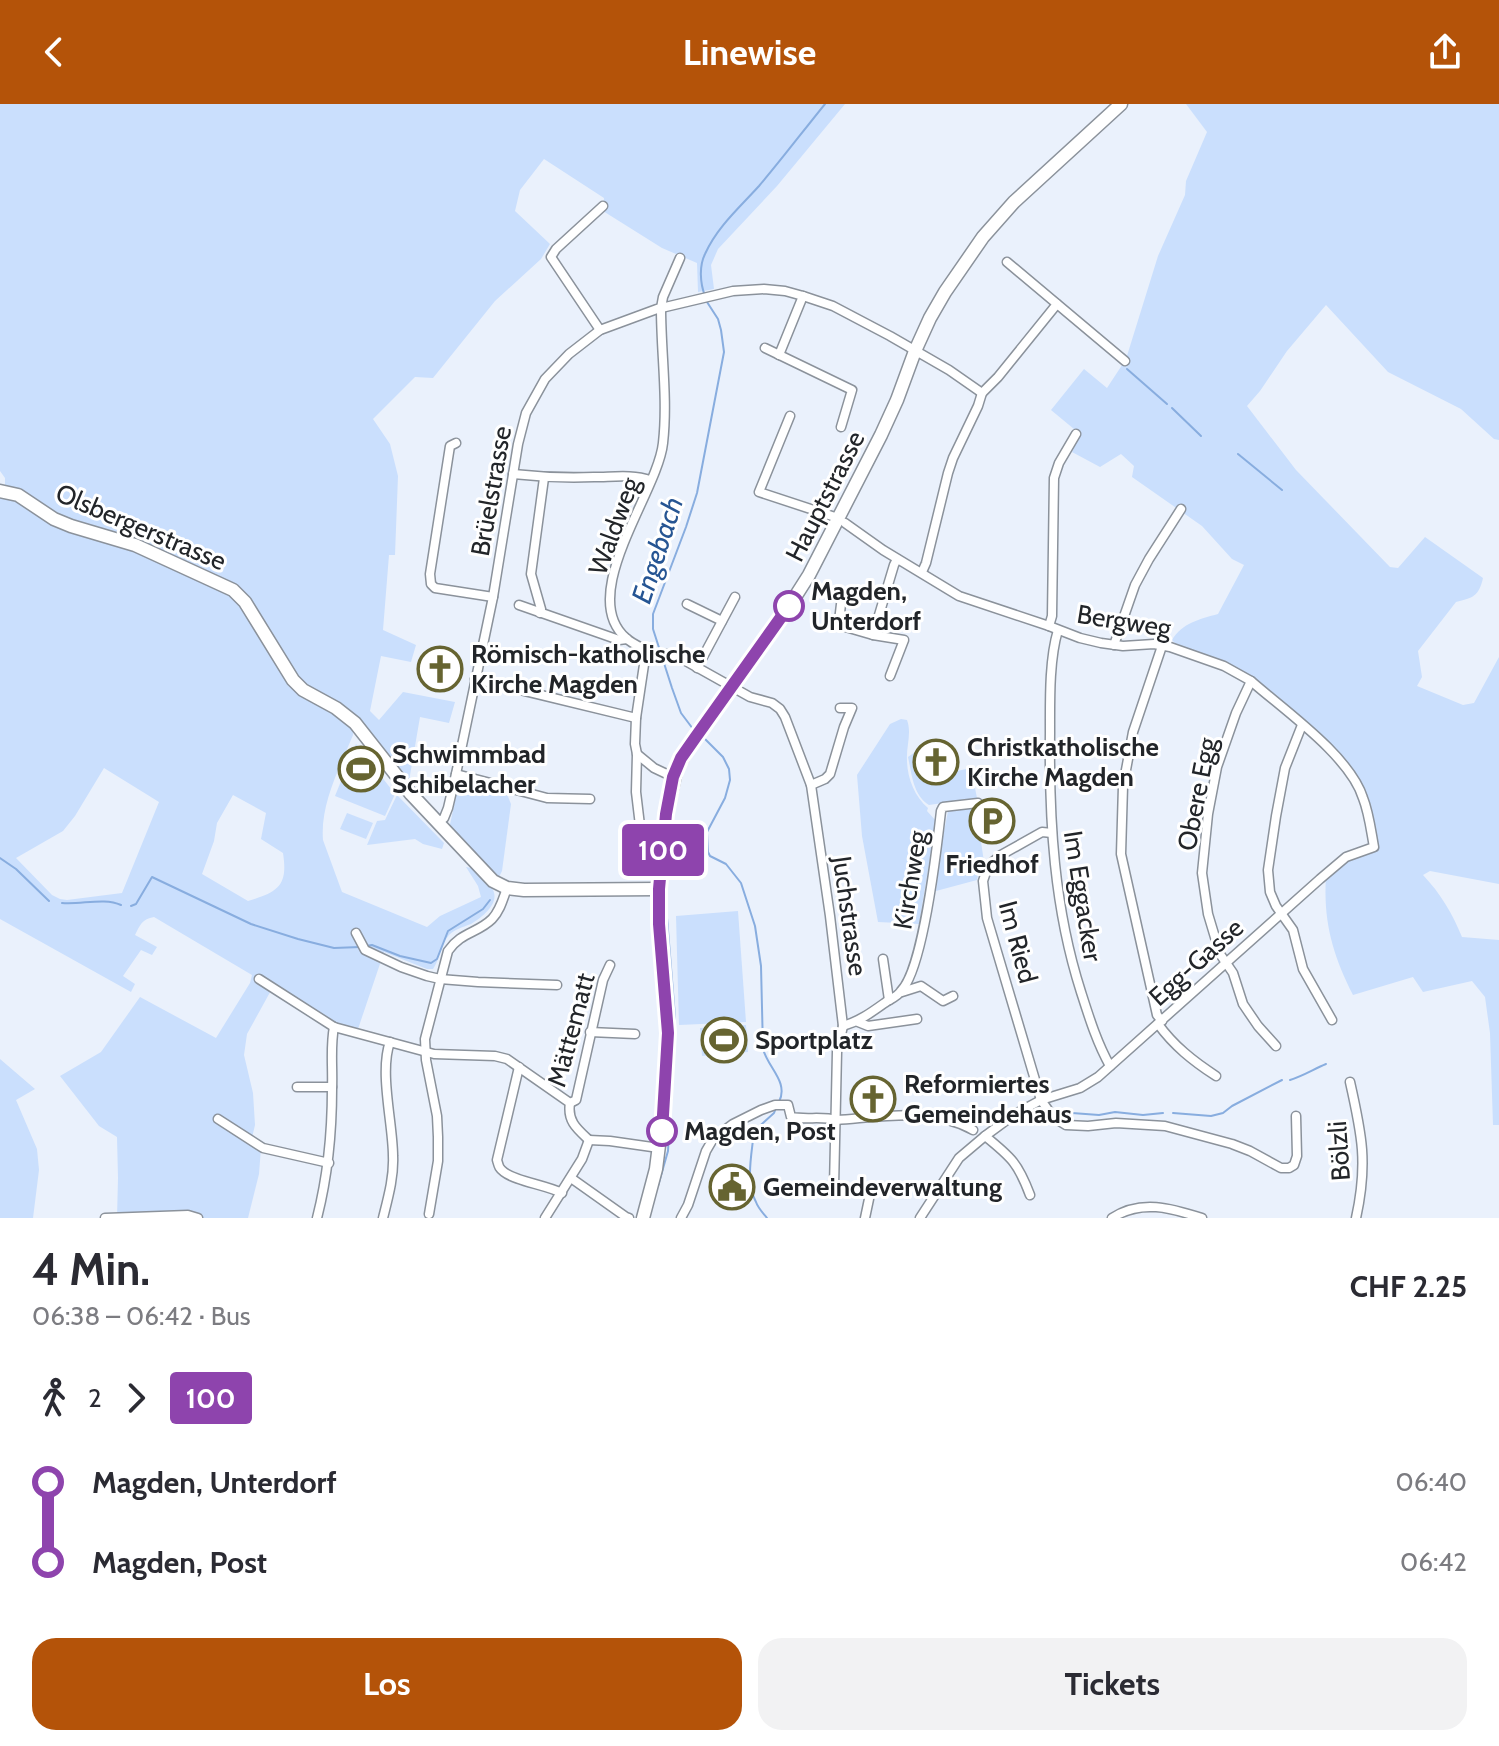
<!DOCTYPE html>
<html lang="de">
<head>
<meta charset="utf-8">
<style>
	:root { --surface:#fff; --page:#f2f2f3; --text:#2b2b33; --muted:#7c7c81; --accent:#b45309 }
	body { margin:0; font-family:Cabin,sans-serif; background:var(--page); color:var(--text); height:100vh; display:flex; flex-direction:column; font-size:30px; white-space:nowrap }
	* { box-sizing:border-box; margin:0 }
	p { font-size:26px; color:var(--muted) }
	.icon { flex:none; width:44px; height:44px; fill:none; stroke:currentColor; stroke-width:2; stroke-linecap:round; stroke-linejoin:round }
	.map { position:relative; height:1114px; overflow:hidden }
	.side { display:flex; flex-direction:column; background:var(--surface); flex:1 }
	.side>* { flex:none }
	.badge { padding:0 16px; border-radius:6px; font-size:28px; line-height:52px }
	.map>.badge { position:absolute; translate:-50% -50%; box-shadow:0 0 0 4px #fff }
	.legs { display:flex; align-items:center; gap:12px; height:88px; padding:0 32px; font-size:26px }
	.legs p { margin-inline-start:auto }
	.headline { display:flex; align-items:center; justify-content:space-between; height:136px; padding:0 32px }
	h1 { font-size:44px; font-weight:800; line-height:60px }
	.action { display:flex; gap:16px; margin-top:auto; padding:16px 32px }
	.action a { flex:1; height:92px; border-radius:24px; background:var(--accent); color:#fff; font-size:32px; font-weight:800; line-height:92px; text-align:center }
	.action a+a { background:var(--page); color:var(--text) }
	ul { padding:0 32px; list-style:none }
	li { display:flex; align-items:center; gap:28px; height:80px; font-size:30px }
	li i { display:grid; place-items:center; width:12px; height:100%; margin:0 10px; background:currentColor }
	li i::after { content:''; width:20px; height:20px; margin:-10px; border:6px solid; border-radius:50%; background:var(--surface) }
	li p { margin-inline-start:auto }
	li:first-child i { background:linear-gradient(#0000 50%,currentColor 0) }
	li:last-child i { background:linear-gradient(currentColor 50%,#0000 0) }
	header { display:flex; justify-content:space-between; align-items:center; height:104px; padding:0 32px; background:var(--accent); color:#fff; font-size:36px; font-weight:800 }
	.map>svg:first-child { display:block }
</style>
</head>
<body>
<header><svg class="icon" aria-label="back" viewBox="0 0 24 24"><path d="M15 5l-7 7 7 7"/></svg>Linewise<svg class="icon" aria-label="share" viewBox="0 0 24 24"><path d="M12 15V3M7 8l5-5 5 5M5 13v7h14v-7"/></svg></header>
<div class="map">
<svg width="1499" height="1114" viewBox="0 0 1499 1114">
	<rect width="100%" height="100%" fill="#eaf1fc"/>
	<g fill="#cadffd" fill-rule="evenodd">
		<path d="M0,0H845L777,82L718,145L711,161L714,185L698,188L697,159L662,144L603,107L604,94L544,55L520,86L515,107L550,140L541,155L495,197L433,274L415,273L373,315L390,340L398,372L395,451H389L383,526L416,541L411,558L381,552L370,607L379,616L403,588L455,598L449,619L420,613L408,683L372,634L301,579L245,492L66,416L5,384V374L0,367Z"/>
		<path d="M1186,0H1499V336L1494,335L1461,305L1388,268L1326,201L1287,247L1260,287L1247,302L1296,366L1390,463L1398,464L1425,433L1483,474C1479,492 1473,494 1456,498L1418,547L1422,573L1417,582L1463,601L1474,599L1499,553V780L1430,767L1423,771C1441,790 1452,809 1462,833L1499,836V1021H1493L1490,929L1485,893L1472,877L1423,888L1413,873L1353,891C1333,851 1323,818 1326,772L1353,753L1374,747L1364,690L1321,634L1276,591L1243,568L1228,560L1175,539L1172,536C1182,519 1200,515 1218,510L1244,461L1232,455L1202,422L1132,373L1134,362L1121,350L1100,363L1072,348L1080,330L1051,306L1084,265L1107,284L1126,255L1158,152L1185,91L1186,77L1207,28Z"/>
		<path d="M0,392L11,393L221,484L238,497L291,581L326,604L353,624V631C340,663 320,700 323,736L342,788L427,823L440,812L481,793L478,782L466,763L471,764C477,770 489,778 493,786C500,800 481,814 471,820C463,823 455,825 449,831C440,841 440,855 433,865H427L384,848L358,925L332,918L274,881L247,930L244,951L253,989L255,1021L251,1038L261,1044L259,1070L248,1114H117L118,1074L117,1033L99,1022L60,972L101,948L140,893L216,934L250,879L252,871L154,813C142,815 140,821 135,831L157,843L152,851L141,846L123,872L135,880L131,888L0,815ZM104,664L159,698L122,789L67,796L60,795L52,791L16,754L63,727L75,712ZM233,691L266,709L261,735L283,749C288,781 279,788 248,797L202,770L214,737L217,719Z"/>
		<path d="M901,615L907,616C912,629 906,643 907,656C907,674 915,693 928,704L927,707L936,717L919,820L878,818L862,732L857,671L890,620Z"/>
		<path d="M931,637L936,638L957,667L971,664L977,694L929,701C913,691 912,671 908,653Z"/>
		<path d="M356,640L395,690L385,712L335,692Z"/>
		<path d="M463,678L506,688L511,700L502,767L498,775L449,725L458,683Z"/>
		<path d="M397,691L444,739L442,745L423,740L415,735L367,741L377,717L385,716Z"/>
		<path d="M976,704L984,758L979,767L977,776L936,787L941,743L948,707Z"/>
		<path d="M347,709L373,719L366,735L340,725Z"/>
		<path d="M738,807L746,918L679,921L676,812Z"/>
		<path d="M746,921L748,948L702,952L700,924Z"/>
		<path d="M0,955L35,985L16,996L37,1045L39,1066L33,1114H0Z"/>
	</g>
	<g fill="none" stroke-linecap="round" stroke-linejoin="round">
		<g stroke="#88addf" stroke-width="2">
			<path d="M705,192C700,179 699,162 705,150C717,123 740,103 759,82C782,55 803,27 825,0"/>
			<path d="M1127,265L1167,300"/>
			<path d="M1172,304L1201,332"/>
			<path d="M1238,350L1282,386"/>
			<path d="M693,625L681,609L672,584L653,525V510L686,423L697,389L724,248L721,226L718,215L707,198"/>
			<path d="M707,729L708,748L710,752L726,760L741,779L755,822L761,862L763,945C768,964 789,978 779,998"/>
			<path d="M0,754L16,765L49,797"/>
			<path d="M62,799C81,801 104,793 121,801"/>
			<path d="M131,802L136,800L152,773L251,820L298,835L334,844L360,843"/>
			<path d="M366,842L372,841L400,852L431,859L437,855L448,827L483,805L490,796"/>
			<path d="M1290,976C1303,972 1314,965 1326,960"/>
			<path d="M1072,1009L1099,1011L1115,1008L1143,1011L1163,1009"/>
			<path d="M1173,1009L1211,1012L1223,1009L1232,1002L1282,976"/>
			<path d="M658,1082L668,1047L675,913L667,814L666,785L668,769L678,752L707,728L725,694L730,676L729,665L723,653L701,631"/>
			<path d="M767,1114C763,1109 758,1104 756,1098C745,1078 752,1049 754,1027L774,1009L776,1004"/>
		</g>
		<g stroke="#8b929b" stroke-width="11">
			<g id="street">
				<path d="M1007,158L1125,257"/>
				<path d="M600,226L551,153L556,145L603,102"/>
				<path d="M765,244L852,286L841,323"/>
				<path d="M779,251L803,192"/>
				<path d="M790,312L759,388L838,414"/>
				<path d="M456,339L450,342L430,470L431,480L435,484L493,493"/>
				<path d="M513,370C540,373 567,374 594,373C612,373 633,370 650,376"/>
				<path d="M845,419L883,446L959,492L1049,522L1080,534L1101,539L1123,542L1154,540L1170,543L1224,562L1251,577C1284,606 1350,652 1363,694C1369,709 1371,727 1374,743L1346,753L1320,775L1098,973L1080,984L1041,996L1015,1010L985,1032L959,1054L920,1114"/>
				<path d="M922,468L926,459L948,369L953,354L978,302L982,289L998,273L1057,200"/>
				<path d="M842,492L839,517L842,522L873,531L904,536L890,572"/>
				<path d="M687,500L722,517"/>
				<path d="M519,501L619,536L627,535"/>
				<path d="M540,509L541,505L531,470L544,374"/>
				<path d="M1049,522L1052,512L1054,374L1059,359L1076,330"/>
				<path d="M1058,526C1049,556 1050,597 1050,629C1049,717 1054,804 1081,888C1089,913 1097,939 1110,962"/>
				<path d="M873,531L894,461L897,455"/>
				<path d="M1114,541L1135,481L1149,455L1181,405"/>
				<path d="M1162,542L1133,628L1123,682L1121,750L1157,911L1162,917"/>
				<path d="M665,550L675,551L750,593L772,599L780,605L785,613L811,681L830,812L843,922L837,948L834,1083"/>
				<path d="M697,564L735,493"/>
				<path d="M475,575L636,614"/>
				<path d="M1251,577L1236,609L1217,663L1208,710L1202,769L1208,810L1220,850L1233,869L1243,900L1258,922L1276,942"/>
				<path d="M1302,621L1285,664L1276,712L1268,766L1270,788L1276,802L1293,826L1303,865L1332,916"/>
				<path d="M637,650L654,664L673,673"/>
				<path d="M456,670L547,694L590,695"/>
				<path d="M811,681L825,675L830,670L844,623L852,604H840"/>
				<path d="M438,719L444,714L448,704L456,670L493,493L518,340L526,309L545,275L569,250L600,226L657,205L733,187L764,185L785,187L803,192L833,202L890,232L949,266L982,289"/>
				<path d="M1052,729L1042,728L1001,751L988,762L983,777L987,814L1041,996L1053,1013L1066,1021L1088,1022L1116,1019L1165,1022L1232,1040L1250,1047L1281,1064H1289L1294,1061L1297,1052L1296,1012"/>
				<path d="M644,755L636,688L637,650L635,640L636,614L645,554L642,544C636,541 630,538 626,534C576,491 658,388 663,339C668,295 661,249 661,204L663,193L680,154"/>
				<path d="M356,829L365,846L401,863L427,872L440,875L478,878L557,881"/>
				<path d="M883,855L889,896"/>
				<path d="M259,875L334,923L434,950L495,952L507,955L570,999C567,1017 577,1025 589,1036"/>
				<path d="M902,888L921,882L943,897L953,892"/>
				<path d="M858,918L868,922L917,915"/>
				<path d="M1158,920C1174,942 1193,957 1216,972"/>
				<path d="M843,922C860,917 872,908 886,898C891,895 898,892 901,887C923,865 937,743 941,707L943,703L978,699"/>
				<path d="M590,928L635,930"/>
				<path d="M519,963L497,1056C499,1063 499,1064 504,1068C515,1077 546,1081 562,1089"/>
				<path d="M1350,978C1362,1031 1368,1060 1356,1114"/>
				<path d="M297,983H332"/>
				<path d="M570,999L576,996L603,876L610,861"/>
				<path d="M218,1015L263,1044L329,1059"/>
				<path d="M985,1032C1011,1053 1018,1059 1030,1091"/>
				<path d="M589,1036L610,1037L659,1044"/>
				<path d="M571,1074L626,1113L629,1114"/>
				<path d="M429,1110L438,1057V1033L437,1012L426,956L425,935L448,847C461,828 478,829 492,815C500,807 503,795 507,784"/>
				<path d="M105,1114L188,1111L198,1114"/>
				<path d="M317,1114C328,1071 332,1029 332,985C333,964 330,943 334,923"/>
				<path d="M383,1114C388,1094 394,1073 393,1052C393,1020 379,968 390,938"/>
				<path d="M545,1114L582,1055L589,1036"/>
				<path d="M681,1114L688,1101L706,1047L713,1035L733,1020L761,1006L775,1001H788L791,1013C806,1016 822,1012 837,1016C881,1013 933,1003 973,1026"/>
				<path d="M865,1114L869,1095"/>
				<path d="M1112,1114C1141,1095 1171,1104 1202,1114"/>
			</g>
		</g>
		<g stroke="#8b929b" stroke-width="15">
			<g id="secondary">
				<path d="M0,387L18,391L54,415L71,422L135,441L233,486L245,498L293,576L303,586L336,604L355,619L411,690L493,777L507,784L524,786L659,785"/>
				<path d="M643,1114L656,1065L665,993L668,929L659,820V785L666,710L677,663L695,634L781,515L809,471L881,331L897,296L915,247L930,214L945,188L983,133L1014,98L1121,0"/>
			</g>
		</g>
		<use href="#street" stroke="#fff" stroke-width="8"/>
		<use href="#secondary" stroke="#fff" stroke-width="12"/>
	</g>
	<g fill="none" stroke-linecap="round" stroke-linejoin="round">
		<g stroke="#fff" stroke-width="18">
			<path id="line-1" d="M662,1027L668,929L659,820V785L666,710L673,673L681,654L695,634L789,502"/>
		</g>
		<use href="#line-1" stroke="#8e44ad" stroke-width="12"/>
	</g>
	<defs>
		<g id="church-ring" transform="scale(2.3)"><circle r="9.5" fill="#fff" stroke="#666431" stroke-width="1.5"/><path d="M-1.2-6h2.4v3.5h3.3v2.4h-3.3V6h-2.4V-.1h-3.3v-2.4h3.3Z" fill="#666431"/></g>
		<g id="stadium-ring" transform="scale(2.3)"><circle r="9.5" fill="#fff" stroke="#666431" stroke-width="1.5"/><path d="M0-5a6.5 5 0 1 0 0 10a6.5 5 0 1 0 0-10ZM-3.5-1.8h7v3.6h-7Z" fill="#666431"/></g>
		<g id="parking-ring" transform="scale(2.3)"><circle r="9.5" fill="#fff" stroke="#666431" stroke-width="1.5"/><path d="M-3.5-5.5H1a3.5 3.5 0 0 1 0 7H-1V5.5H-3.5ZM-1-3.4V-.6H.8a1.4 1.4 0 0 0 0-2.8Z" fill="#666431"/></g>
		<g id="civic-ring" transform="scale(2.3)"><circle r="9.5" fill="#fff" stroke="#666431" stroke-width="1.5"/><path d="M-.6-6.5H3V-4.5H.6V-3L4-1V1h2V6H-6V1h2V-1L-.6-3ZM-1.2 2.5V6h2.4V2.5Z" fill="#666431"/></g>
	</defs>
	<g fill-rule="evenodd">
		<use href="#church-ring" x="440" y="565"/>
		<use href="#church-ring" x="936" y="658"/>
		<use href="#stadium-ring" x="361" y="665"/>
		<use href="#parking-ring" x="992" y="717"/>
		<use href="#stadium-ring" x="724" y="936"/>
		<use href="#church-ring" x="873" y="995"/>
		<use href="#civic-ring" x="732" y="1083"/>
	</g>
	<g fill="#fff" stroke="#8e44ad" stroke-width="4">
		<circle cx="789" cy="502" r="14"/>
		<circle cx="662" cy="1027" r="14"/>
	</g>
	<g text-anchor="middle" stroke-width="6" stroke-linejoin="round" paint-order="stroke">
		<g font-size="26" fill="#222529" stroke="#fff">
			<text transform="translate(491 387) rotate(-80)" y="9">Brüelstrasse</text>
			<text transform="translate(825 392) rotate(-63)" y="9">Hauptstrasse</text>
			<text transform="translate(614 422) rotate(-70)" y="9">Waldweg</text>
			<text transform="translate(141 423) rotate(23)" y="9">Olsbergerstrasse</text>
			<text transform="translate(1124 517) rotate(9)" y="9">Bergweg</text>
			<text transform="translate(1197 690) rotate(-79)" y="9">Obere Egg</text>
			<text transform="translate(910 776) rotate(-81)" y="9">Kirchweg</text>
			<text transform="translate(1083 792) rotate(81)" y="9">Im Eggacker</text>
			<text transform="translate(850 812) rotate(82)" y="9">Juchstrasse</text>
			<text transform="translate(1018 838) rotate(75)" y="9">Im Ried</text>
			<text transform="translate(1196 858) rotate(-42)" y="9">Egg-Gasse</text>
			<text transform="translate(571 926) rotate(-75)" y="9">Mättematt</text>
			<text transform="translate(1339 1047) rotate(-94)" y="9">Bölzli</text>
		</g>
		<g font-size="26" font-weight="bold" fill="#222529" stroke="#fff" text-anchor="start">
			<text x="811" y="496">Magden,<tspan x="811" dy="30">Unterdorf</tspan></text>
			<text x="684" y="1036">Magden, Post</text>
		</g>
		<g font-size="26" font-weight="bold" fill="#222529" stroke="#fff" text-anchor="start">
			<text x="471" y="559">Römisch-katholische<tspan x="471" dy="30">Kirche Magden</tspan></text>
			<text x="967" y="652">Christkatholische<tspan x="967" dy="30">Kirche Magden</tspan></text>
			<text x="392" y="659">Schwimmbad<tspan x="392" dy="30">Schibelacher</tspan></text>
			<text x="992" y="769" text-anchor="middle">Friedhof</text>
			<text x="755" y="945">Sportplatz</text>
			<text x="904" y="989">Reformiertes<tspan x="904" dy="30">Gemeindehaus</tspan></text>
			<text x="763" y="1092">Gemeindeverwaltung</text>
		</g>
		<g font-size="28" font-style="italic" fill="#265593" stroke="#fff">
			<text transform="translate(657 446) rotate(-72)" y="10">Engebach</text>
		</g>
	</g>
</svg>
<b class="badge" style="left:663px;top:746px;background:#8e44ad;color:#fff">100</b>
</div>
<section class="side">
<div class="headline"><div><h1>4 Min.</h1><p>06:38 – 06:42 · Bus</p></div><b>CHF 2.25</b></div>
<div class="legs"><svg class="icon" aria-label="walk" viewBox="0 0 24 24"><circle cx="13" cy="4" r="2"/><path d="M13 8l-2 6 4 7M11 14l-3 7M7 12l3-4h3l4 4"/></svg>2<svg class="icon" aria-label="forward" viewBox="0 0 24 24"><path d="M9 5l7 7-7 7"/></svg><b class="badge" style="background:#8e44ad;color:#fff">100</b></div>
<ul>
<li><i style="color:#8e44ad"></i><b>Magden, Unterdorf</b><p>06:40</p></li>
<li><i style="color:#8e44ad"></i><b>Magden, Post</b><p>06:42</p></li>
</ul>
<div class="action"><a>Los</a><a>Tickets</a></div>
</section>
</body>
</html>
